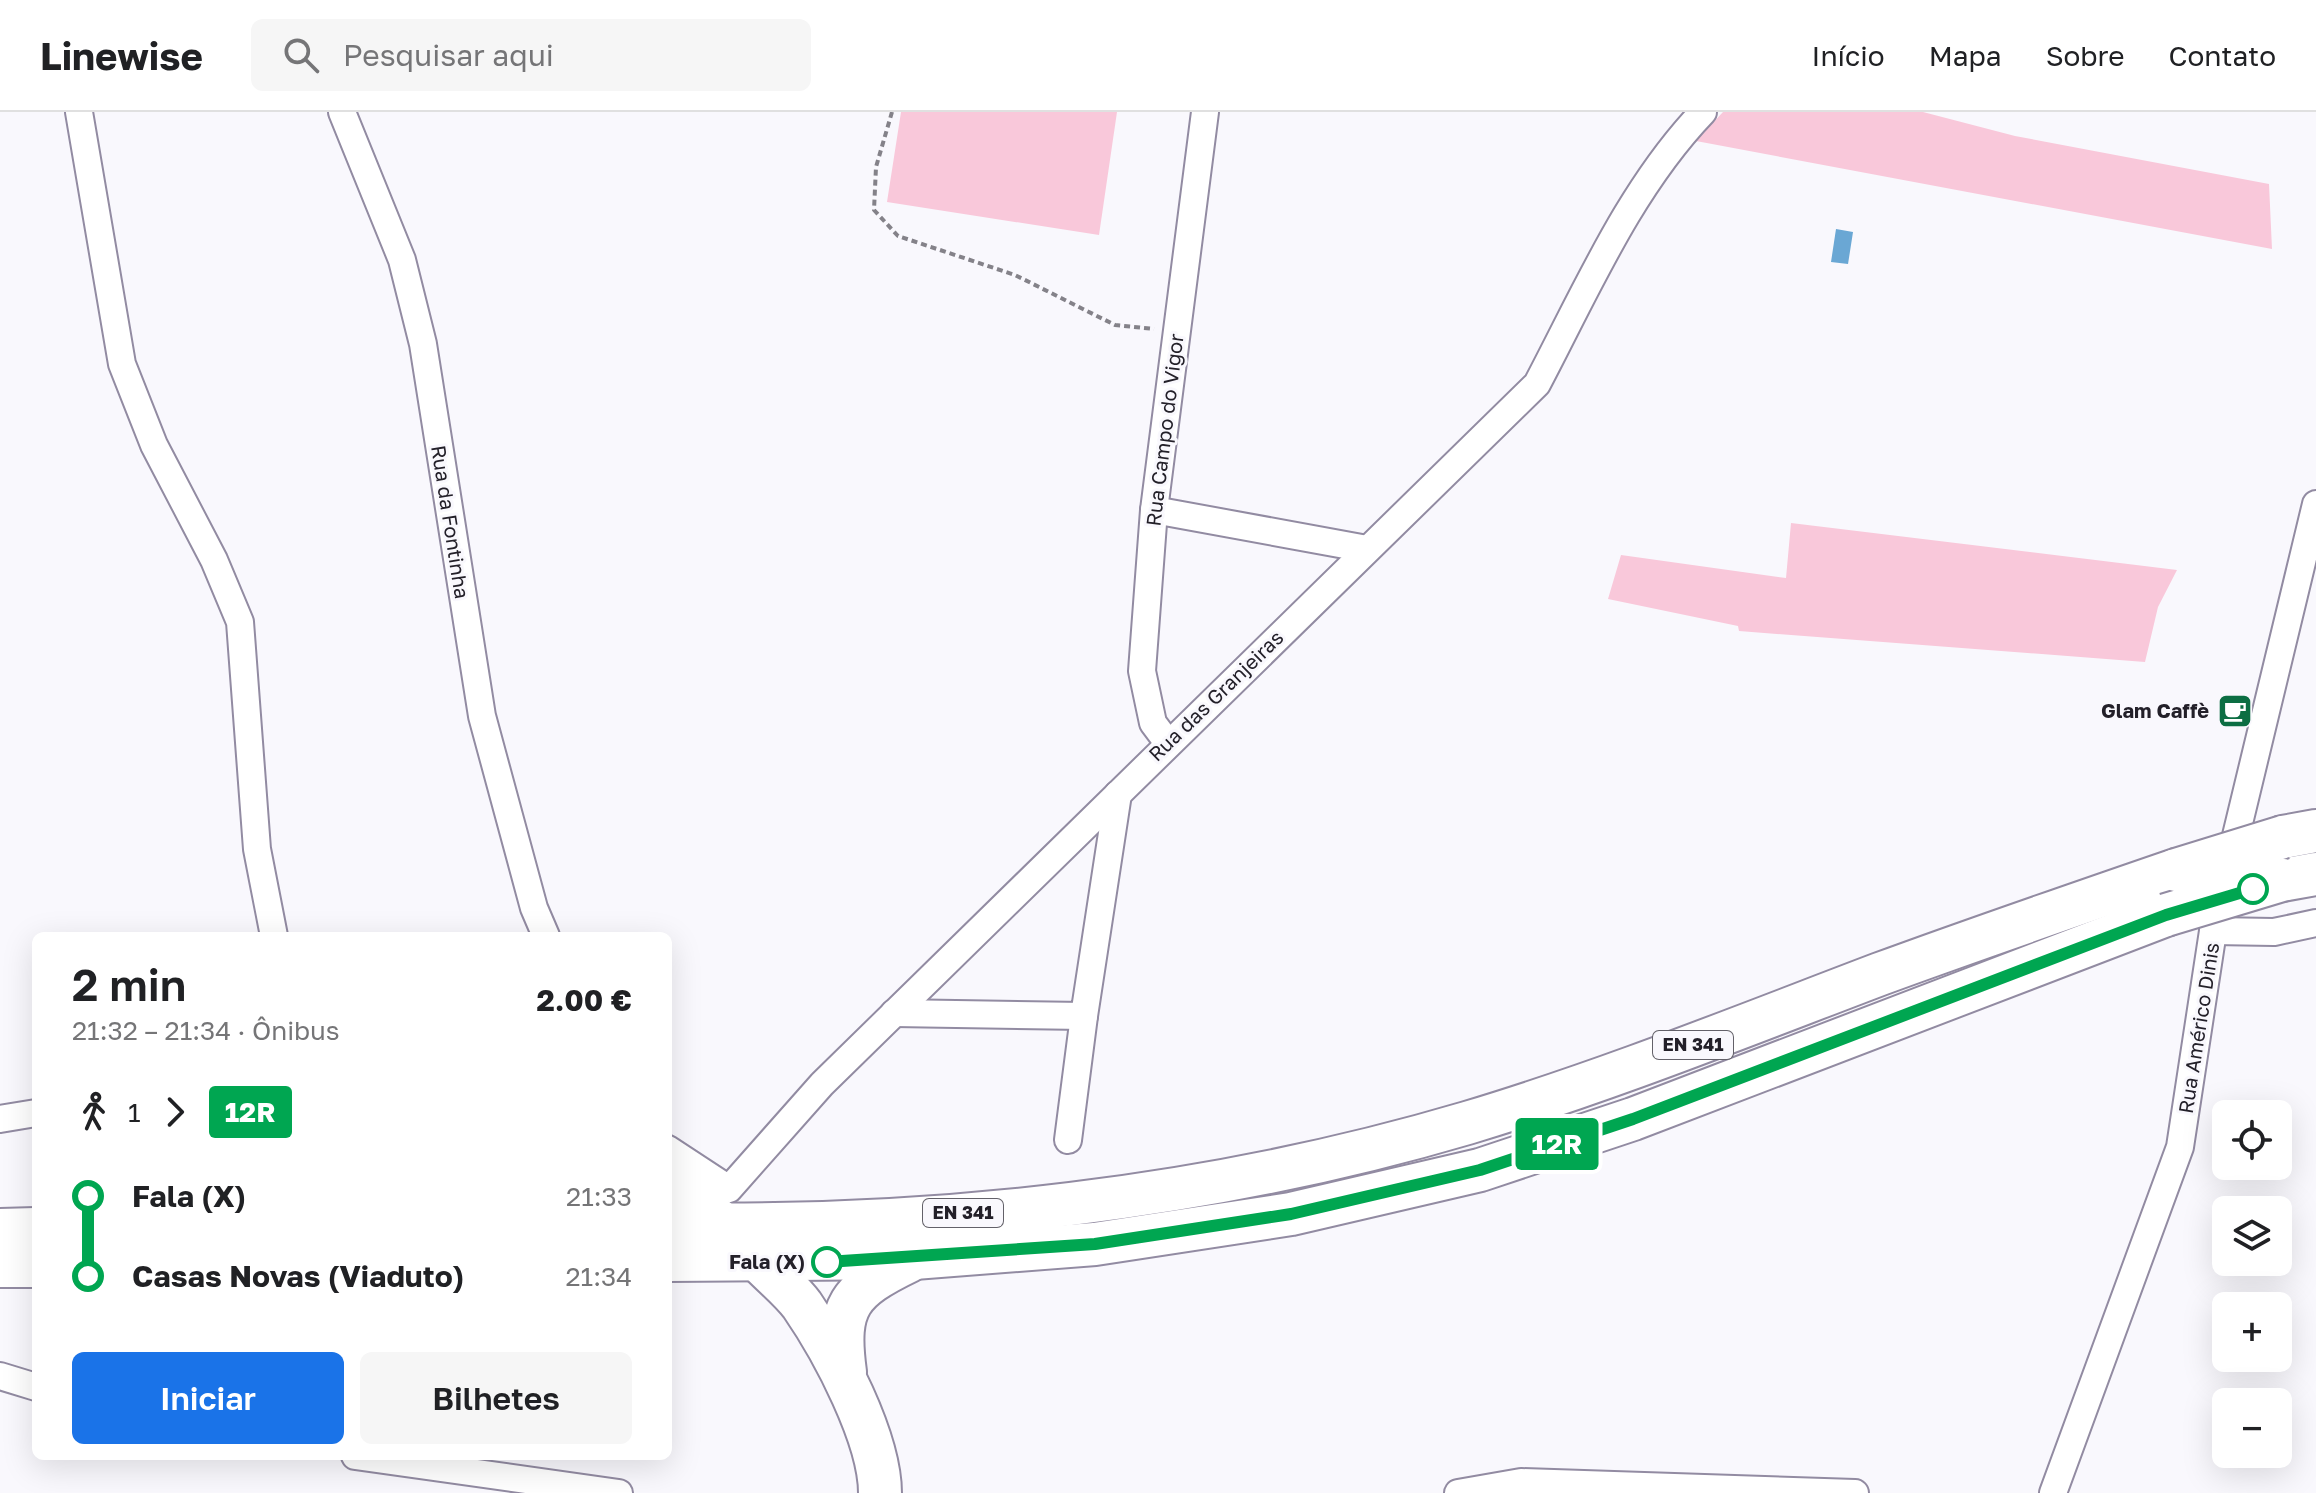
<!DOCTYPE html>
<html lang="pt">
<head>
<meta charset="utf-8">
<style>
	:root { --surface:#fff; --page:#f6f6f6; --text:#202124; --muted:#757577; --line:#e0e0e0; --accent:#1a73e8 }
	body { margin:0; font-family:"Golos Text",sans-serif; background:var(--page); color:var(--text); height:100vh; display:flex; flex-direction:column; font-size:30px; white-space:nowrap }
	* { box-sizing:border-box; margin:0 }
	p { font-size:26px; color:var(--muted) }
	.icon { flex:none; width:44px; height:44px; fill:none; stroke:currentColor; stroke-width:2; stroke-linecap:round; stroke-linejoin:round }
	.map { position:relative; flex:1; overflow:hidden }
	.side { position:absolute; left:32px; top:820px; width:640px; height:528px; display:flex; flex-direction:column; background:var(--surface); border-radius:12px; box-shadow:0 8px 32px #0002 }
	.side>* { flex:none }
	.badge { padding:0 16px; border-radius:6px; font-size:28px; line-height:52px }
	.buttons { position:absolute; left:2212px; top:988px; display:grid; gap:16px }
	.buttons a { display:grid; place-items:center; width:80px; height:80px; border-radius:12px; background:var(--surface); box-shadow:0 8px 32px #0002; font-size:40px }
	.map>.badge { position:absolute; translate:-50% -50%; box-shadow:0 0 0 4px #fff }
	.legs { display:flex; align-items:center; gap:12px; height:88px; padding:0 40px; font-size:26px }
	.legs p { margin-inline-start:auto }
	.headline { display:flex; align-items:center; justify-content:space-between; height:136px; padding:0 40px }
	h1 { font-size:44px; font-weight:600; line-height:60px }
	.primary-button { display:flex; gap:16px; margin-top:auto; padding:16px 40px }
	.primary-button a { flex:1; height:92px; border-radius:12px; background:var(--accent); color:#fff; font-size:32px; font-weight:600; line-height:92px; text-align:center }
	.primary-button a+a { background:var(--page); color:var(--text) }
	ul { padding:0 40px; list-style:none }
	li { display:flex; align-items:center; gap:28px; height:80px; font-size:30px }
	li i { display:grid; place-items:center; width:12px; height:100%; margin:0 10px; background:currentColor }
	li i::after { content:''; width:20px; height:20px; margin:-10px; border:6px solid; border-radius:50%; background:var(--surface) }
	li p { margin-inline-start:auto }
	li:first-child i { background:linear-gradient(#0000 50%,currentColor 0) }
	li:last-child i { background:linear-gradient(currentColor 50%,#0000 0) }
	header { display:flex; align-items:center; gap:48px; box-sizing:border-box; height:112px; padding:0 40px; background:var(--surface); border-bottom:2px solid var(--line) }
	header strong { font-size:38px }
	nav { display:flex; gap:44px; margin-inline-start:auto; font-size:28px }
	.search { width:560px; height:72px; background:var(--page); display:flex; align-items:center; gap:20px; box-sizing:border-box; padding:0 28px; border-radius:12px; color:var(--muted); font-size:30px }
	.map>svg:first-child { display:block }
</style>
</head>
<body>
<header>
<strong>Linewise</strong>
<div class="search"><svg class="icon" aria-label="search" viewBox="0 0 24 24"><circle cx="10" cy="10" r="6"/><path d="M15 15l6 6"/></svg>Pesquisar aqui</div>
<nav><a>Início</a><a>Mapa</a><a>Sobre</a><a>Contato</a></nav>
</header>
<div class="map">
<svg width="2316" height="1381" viewBox="0 0 2316 1381">
	<rect width="100%" height="100%" fill="#f9f8fd"/>
	<g fill="#f9c8da">
		<path d="M901,0H1117L1099,123L887,90Z"/>
		<path d="M1723,0H1923L2015,24L2269,72L2272,137L1696,29Z"/>
		<path d="M1791,411L2177,458L2158,495L2145,550L1739,519L1738,514L1608,487L1621,443L1786,466Z"/>
	</g>
	<path fill="#6aa7d4" d="M1836,117L1853,120L1848,152L1831,150Z"/>
	<g fill="none" stroke-linecap="round" stroke-linejoin="round">
		<g stroke="#928ba2" stroke-width="30">
			<g id="minor">
				<path d="M79,0L122,252L154,333L214,448L240,510L257,737L274,824"/>
				<path d="M342,0L402,148L423,232L482,604L534,796L546,824"/>
				<path d="M1154,398L1367,437"/>
				<path d="M1168,631L1153,611L1142,559L1154,398L1205,0"/>
				<path d="M2213,819L2274,820L2316,811"/>
				<path d="M894,901L1084,904L1118,682"/>
				<path d="M0,1007L36,1001"/>
				<path d="M1068,1028L1084,904"/>
				<path d="M668,1037L729,1077L822,972L1537,272C1586,179 1630,76 1703,0"/>
				<path d="M0,1264L36,1275"/>
				<path d="M355,1344L619,1381"/>
				<path d="M1458,1381L1521,1370L1855,1381"/>
				<path d="M2053,1381L2180,1035L2213,819L2316,392"/>
			</g>
		</g>
		<g stroke="#928ba2" stroke-width="46">
			<g id="trunk">
				<path d="M2283,725L2316,719"/>
				<path d="M2282,768L2316,762"/>
				<path d="M668,1056L676,1073L724,1113"/>
				<path d="M668,1112C935,1117 1210,1087 1467,1011C1607,969 1743,914 1880,862C1978,826 2077,792 2176,758"/>
				<path d="M0,1118L36,1117"/>
				<path d="M668,1148L914,1146L1095,1132L1291,1102L1480,1058L1633,1007L2166,803"/>
				<path d="M758,1148C772,1163 790,1177 802,1193C833,1238 880,1326 880,1381"/>
				<path d="M0,1154H36"/>
				<path d="M845,1260C836,1194 849,1178 909,1149"/>
			</g>
		</g>
		<path stroke="#848289" stroke-width="4" stroke-dasharray="6 4" stroke-linecap="butt" d="M892,0L876,55L874,98L898,124L1015,163L1115,213L1154,217"/>
		<use href="#minor" stroke="#fff" stroke-width="26"/>
		<use href="#trunk" stroke="#fff" stroke-width="42"/>
		<g stroke="#928ba2" stroke-width="46" stroke-linecap="butt">
			<g id="trunk-bridge">
				<path d="M2176,758L2283,725"/>
				<path d="M2166,803L2282,768"/>
			</g>
		</g>
		<use href="#trunk-bridge" stroke="#fff" stroke-width="42"/>
	</g>
	<g fill="none" stroke-linecap="round" stroke-linejoin="round">
		<g stroke="#fff" stroke-width="18">
			<path id="line-1" d="M827,1150L1095,1132L1291,1102L1480,1058L1633,1007L2166,803L2253,777"/>
		</g>
		<use href="#line-1" stroke="#00a651" stroke-width="12"/>
	</g>
	<defs>
		<g id="cafe-square" transform="scale(1.8)"><rect x="-9" y="-9" width="18" height="18" rx="4" fill="#0c6e43" stroke="#f9f8fd"/><path d="M-5.5-4.5H6V0H3Q3 3.5 0 3.5H-2.5Q-5.5 3.5-5.5 0ZM3-3.2v2h1.7v-2ZM-6 4.5H4V6H-6Z" fill="#fff"/></g>
	</defs>
	<g fill-rule="evenodd">
		<use href="#cafe-square" x="2235" y="599"/>
	</g>
	<g fill="#fff" stroke="#00a651" stroke-width="4">
		<circle cx="2253" cy="777" r="14"/>
		<circle cx="827" cy="1150" r="14"/>
	</g>
	<g text-anchor="middle" stroke-width="6" stroke-linejoin="round" paint-order="stroke">
		<g fill="#f9f8fd" stroke="#636169" stroke-width="2">
			<rect x="1653" y="919" width="80" height="28" rx="6"/>
			<rect x="923" y="1087" width="80" height="28" rx="6"/>
		</g>
		<g font-size="18" font-weight="bold" fill="#232029">
			<text x="1693" y="939">EN 341</text>
			<text x="963" y="1107">EN 341</text>
		</g>
		<g font-size="20" fill="#232029" stroke="#f9f8fd">
			<text transform="translate(1165 318) rotate(-83)" y="7">Rua Campo do Vigor</text>
			<text transform="translate(450 410) rotate(81)" y="7">Rua da Fontinha</text>
			<text transform="translate(1216 584) rotate(-44)" y="7">Rua das Granjeiras</text>
			<text transform="translate(2199 916) rotate(-81)" y="7">Rua Américo Dinis</text>
		</g>
		<g font-size="20" font-weight="bold" fill="#232029" stroke="#f9f8fd" text-anchor="end">
			<text x="2209" y="606">Glam Caffè</text>
		</g>
		<g font-size="20" font-weight="bold" fill="#232029" stroke="#f9f8fd" text-anchor="end">
			<text x="805" y="1157">Fala (X)</text>
		</g>
	</g>
</svg>
<div class="buttons">
<a><svg class="icon" aria-label="locate" viewBox="0 0 24 24"><circle cx="12" cy="12" r="6"/><path d="M12 2v4M12 18v4M2 12h4M18 12h4"/></svg></a>
<a><svg class="icon" aria-label="layers" viewBox="0 0 24 24"><path d="M12 4l9 5-9 5-9-5zM3 14l9 5 9-5"/></svg></a>
<a>+</a>
<a>−</a>
</div>
<b class="badge" style="left:1557px;top:1032px;background:#00a651;color:#fff">12R</b>
<section class="side">
<div class="headline"><div><h1>2 min</h1><p>21:32 – 21:34 · Ônibus</p></div><b>2.00 €</b></div>
<div class="legs"><svg class="icon" aria-label="walk" viewBox="0 0 24 24"><circle cx="13" cy="4" r="2"/><path d="M13 8l-2 6 4 7M11 14l-3 7M7 12l3-4h3l4 4"/></svg>1<svg class="icon" aria-label="forward" viewBox="0 0 24 24"><path d="M9 5l7 7-7 7"/></svg><b class="badge" style="background:#00a651;color:#fff">12R</b></div>
<ul>
<li><i style="color:#00a651"></i><b>Fala (X)</b><p>21:33</p></li>
<li><i style="color:#00a651"></i><b>Casas Novas (Viaduto)</b><p>21:34</p></li>
</ul>
<div class="primary-button"><a>Iniciar</a><a>Bilhetes</a></div>
</section>
</div>
</body>
</html>
